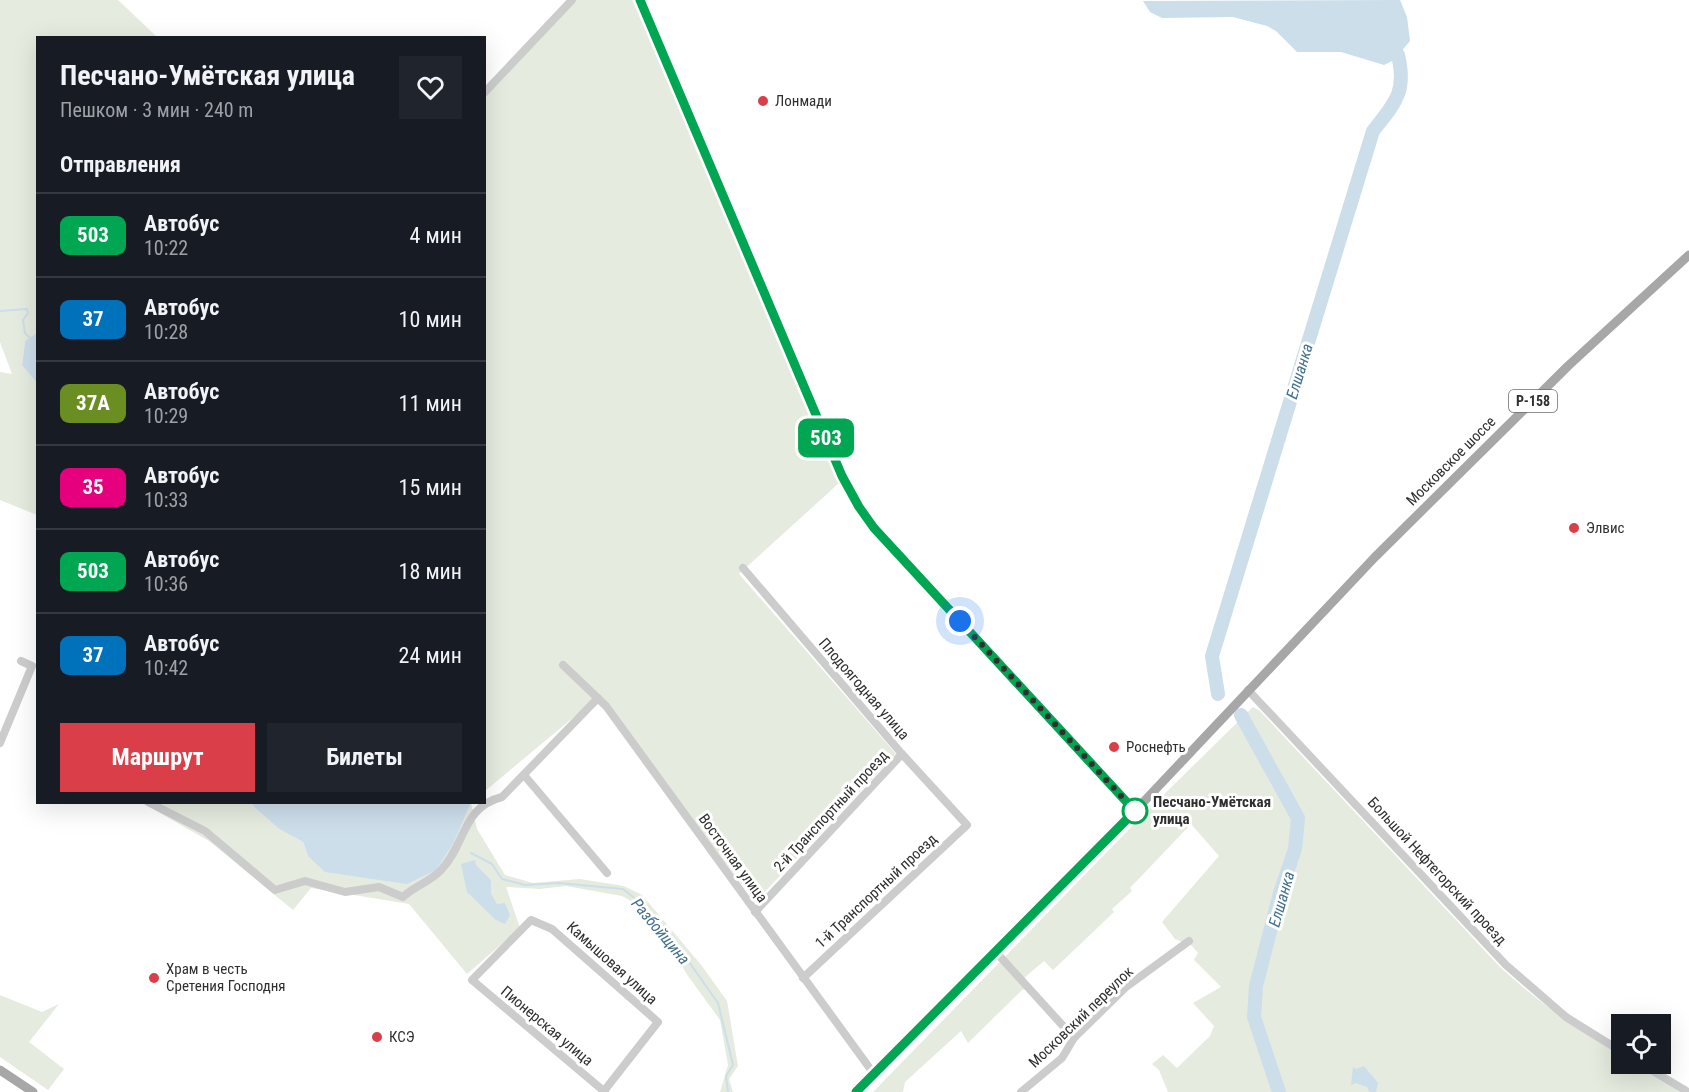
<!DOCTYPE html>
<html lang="ru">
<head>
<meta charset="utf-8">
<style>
	:root { --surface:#171b24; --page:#20242c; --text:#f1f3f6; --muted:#9ea1a6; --line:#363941; --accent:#da3e48 }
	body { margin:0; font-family:"Roboto Condensed",sans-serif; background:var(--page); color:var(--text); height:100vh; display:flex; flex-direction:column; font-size:22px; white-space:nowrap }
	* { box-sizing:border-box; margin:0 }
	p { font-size:20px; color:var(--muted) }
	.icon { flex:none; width:33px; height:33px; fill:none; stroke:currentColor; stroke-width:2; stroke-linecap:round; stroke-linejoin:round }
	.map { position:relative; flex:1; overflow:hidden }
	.details { position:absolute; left:36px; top:36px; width:450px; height:768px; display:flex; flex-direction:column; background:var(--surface); border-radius:0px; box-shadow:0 6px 24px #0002 }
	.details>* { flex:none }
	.badge { padding:0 12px; border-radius:9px; font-size:21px; line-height:39px }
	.fabs { position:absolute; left:1611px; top:1014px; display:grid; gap:12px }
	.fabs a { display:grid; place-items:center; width:60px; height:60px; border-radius:0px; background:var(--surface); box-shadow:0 6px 24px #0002; font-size:30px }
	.you { position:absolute; width:30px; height:30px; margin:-15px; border:4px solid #fff; border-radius:50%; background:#1a73e8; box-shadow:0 0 0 9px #1a73e833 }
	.map>.badge { position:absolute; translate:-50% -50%; box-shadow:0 0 0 3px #fff }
	h2 { padding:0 24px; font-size:22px; line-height:54px }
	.round { display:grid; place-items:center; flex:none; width:63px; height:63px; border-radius:0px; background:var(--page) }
	.head { display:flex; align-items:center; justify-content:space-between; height:102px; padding:0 24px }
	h1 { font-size:28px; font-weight:700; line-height:45px }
	.button { display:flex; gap:12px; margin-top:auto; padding:12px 24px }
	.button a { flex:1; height:69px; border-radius:0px; background:var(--accent); color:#fff; font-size:24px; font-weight:700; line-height:69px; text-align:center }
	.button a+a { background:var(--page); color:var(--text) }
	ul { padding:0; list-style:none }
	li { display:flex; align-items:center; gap:18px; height:84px; padding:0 24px; border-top:2px solid var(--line) }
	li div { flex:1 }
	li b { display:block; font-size:22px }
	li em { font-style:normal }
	li .badge { min-width:66px; font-weight:700; text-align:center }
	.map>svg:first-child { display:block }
</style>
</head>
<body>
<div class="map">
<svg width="1689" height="1092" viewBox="0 0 1689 1092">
	<rect width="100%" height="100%" fill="#fff"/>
	<g fill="#e5ebde">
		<path d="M0,0H118L157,37L38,38V333L25,341L22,364L37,383V515L0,500V372L12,374L0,342Z"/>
		<path d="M569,0H632L669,76L839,483L739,574L896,754L755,902L599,696L485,791V90Z"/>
		<path d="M1253,707L1260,711L1500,967C1538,1002 1578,1030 1621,1056L1622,1064H1633L1680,1092H1168L1159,1070L1152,1064L1163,1055L1177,1068L1210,1036L1214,1026L1193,1003L1221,987L1194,960L1198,953L1191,945L1175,939L1162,922L1219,856L1191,824L1130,888L1132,891L1112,909L1114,912L1053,970L1044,961L1023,979L1030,988L1022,990L968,1043L961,1031L905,1082L903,1092H873L1141,817Z"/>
		<path d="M155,803H253V806L279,829L303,842L308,856L454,842L471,803L477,829L505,875L533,883L580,879L624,886L642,895L702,966L727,1001L738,1066L729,1079L733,1092H720L728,1065L720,1020L688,976L665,938L640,906L622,896L566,886L539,889L506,887L520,928L467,974L409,904L311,888L293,910L209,841L153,809Z"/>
		<path d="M0,995L42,1012L59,1004L29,1042L64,1069L48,1090L0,1057Z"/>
	</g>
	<g fill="#ccdeea">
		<path d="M1400,0L1407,17L1410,41L1394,60L1384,65L1341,52H1297L1276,31L1267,26L1233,17L1162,18L1150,12L1143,1Z"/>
		<path d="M37,333V383L22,365L25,341Z"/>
		<path d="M253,802L471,803L454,842L436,870L407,884L325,872L308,856L303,842L279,829L253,806Z"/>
		<path d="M475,860L476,865L491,880V894L497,904L505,903L510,915L505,924L496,920L467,892L461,864Z"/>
		<path d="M1364,1066L1378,1083L1376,1092H1369L1367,1087L1356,1083L1351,1085L1353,1067L1356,1069Z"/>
	</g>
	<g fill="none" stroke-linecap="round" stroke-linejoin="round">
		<g stroke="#ccdeea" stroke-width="2">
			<path d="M0,311L27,309L28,313L23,320L25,333L30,338"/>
			<path d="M471,853L492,864L502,879L525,885L559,883L623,889L642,904L670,935L718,1003L733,1065L726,1076L728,1092"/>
		</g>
		<g stroke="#ccdeea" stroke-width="14">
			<path d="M1218,694L1212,656L1373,131C1395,103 1407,92 1398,55"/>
			<path d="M1241,715L1298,818L1295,849L1280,893L1256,986L1254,1017L1279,1092"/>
		</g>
		<g stroke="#ccc" stroke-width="8">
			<path d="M484,93L572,0"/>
			<path d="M743,568L902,754L967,825L803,978"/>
			<path d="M563,665L606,706L874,1074"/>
			<path d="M1248,690L1506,965L1566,1017L1622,1052"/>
			<path d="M0,743L32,666L21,661"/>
			<path d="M524,775L607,873"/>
			<path d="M148,802L205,831L275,890L305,881L345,892L379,887L403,897C414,886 430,882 441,870C466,844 462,807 502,797L598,698"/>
			<path d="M755,912L902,754"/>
			<path d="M995,951L1074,1038"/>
			<path d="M1641,1064L1688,1092"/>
			<path d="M604,1091L658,1022L552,929L531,920L472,980L605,1092"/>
			<path d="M1021,1092L1062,1058L1074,1038L1126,987L1189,941"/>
		</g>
		<g stroke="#a7a7a7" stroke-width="9">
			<path d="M640,0L846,484L874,528L1135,811"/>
			<path d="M0,1070L33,1092"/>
			<path d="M856,1092L1135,811L1375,557L1568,366L1689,255"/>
		</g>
	</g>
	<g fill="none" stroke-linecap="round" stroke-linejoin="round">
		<g stroke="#fff" stroke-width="14">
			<path id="line" d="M640,0L842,476L859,507L874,528L1135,811L856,1092"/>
		</g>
		<use href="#line" stroke="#00a651" stroke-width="9"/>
		<path stroke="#2f2f2f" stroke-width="6" stroke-dasharray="0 10.8" d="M960,621L1135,811"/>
	</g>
	<g fill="#da3e48" stroke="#fff" stroke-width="2">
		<circle cx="763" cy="101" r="6"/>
		<circle cx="1574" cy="528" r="6"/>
		<circle cx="1114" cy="747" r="6"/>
		<circle cx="154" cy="978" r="6"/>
		<circle cx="377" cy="1037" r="6"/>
	</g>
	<circle fill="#fff" stroke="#00a651" stroke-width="3" cx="1135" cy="811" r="12"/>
	<g text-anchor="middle" stroke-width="6" stroke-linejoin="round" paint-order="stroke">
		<rect fill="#fff" stroke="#6d6d6d" stroke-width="1.5" x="1509" y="390" width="48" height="22" rx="4.5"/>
		<g font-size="14" font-weight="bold" fill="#2f2f2f">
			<text x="1533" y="406">Р-158</text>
		</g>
		<g font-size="15" fill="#2f2f2f" stroke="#fff" text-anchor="start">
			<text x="775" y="106">Лонмади</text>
			<text x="1586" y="533">Элвис</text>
			<text x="1126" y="752">Роснефть</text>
			<text x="166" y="974">Храм в честь<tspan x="166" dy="17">Сретения Господня</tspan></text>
			<text x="389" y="1042">КСЭ</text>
		</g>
		<g font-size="15" fill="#2f2f2f" stroke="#fff">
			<text transform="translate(1451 461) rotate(-45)" y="5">Московское шоссе</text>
			<text transform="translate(864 689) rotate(49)" y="5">Плодоягодная улица</text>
			<text transform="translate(831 811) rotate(-47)" y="5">2-й Транспортный проезд</text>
			<text transform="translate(733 858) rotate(54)" y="5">Восточная улица</text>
			<text transform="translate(1437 871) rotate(47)" y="5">Большой Нефтегорский проезд</text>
			<text transform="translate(876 891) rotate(-43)" y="5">1-й Транспортный проезд</text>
			<text transform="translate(612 963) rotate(42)" y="5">Камышовая улица</text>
			<text transform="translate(1081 1017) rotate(-44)" y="5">Московский переулок</text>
			<text transform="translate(547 1026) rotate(40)" y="5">Пионерская улица</text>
		</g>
		<g font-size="15" font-weight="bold" fill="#2f2f2f" stroke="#fff" text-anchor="start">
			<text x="1153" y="807">Песчано-Умётская<tspan x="1153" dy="17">улица</tspan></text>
		</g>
		<g font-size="16" font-style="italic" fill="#426f8c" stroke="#fff">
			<text transform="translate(1299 371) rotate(-73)" y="6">Елшанка</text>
			<text transform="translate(1281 899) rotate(-74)" y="6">Елшанка</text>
			<text transform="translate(661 931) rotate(50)" y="6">Разбойщина</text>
		</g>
	</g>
</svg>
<div class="fabs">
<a><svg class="icon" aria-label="locate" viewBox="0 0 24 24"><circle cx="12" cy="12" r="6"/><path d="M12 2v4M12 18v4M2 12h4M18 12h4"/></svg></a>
</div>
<div class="you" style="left:960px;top:621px"></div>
<b class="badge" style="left:826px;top:438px;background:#00a651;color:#fff">503</b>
<section class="details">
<div class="head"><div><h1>Песчано-Умётская улица</h1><p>Пешком · 3 мин · 240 m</p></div><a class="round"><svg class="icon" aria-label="heart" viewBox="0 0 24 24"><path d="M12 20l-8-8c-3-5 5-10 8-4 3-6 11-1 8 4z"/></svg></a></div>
<h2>Отправления</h2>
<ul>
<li><span class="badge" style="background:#00a651;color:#fff">503</span><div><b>Автобус</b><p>10:22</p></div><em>4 мин</em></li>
<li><span class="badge" style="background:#0072bc;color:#fff">37</span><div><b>Автобус</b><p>10:28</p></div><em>10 мин</em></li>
<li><span class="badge" style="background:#6b8e23;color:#fff">37А</span><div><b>Автобус</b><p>10:29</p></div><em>11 мин</em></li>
<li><span class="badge" style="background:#e6007e;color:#fff">35</span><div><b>Автобус</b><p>10:33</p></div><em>15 мин</em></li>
<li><span class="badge" style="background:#00a651;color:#fff">503</span><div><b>Автобус</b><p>10:36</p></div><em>18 мин</em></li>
<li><span class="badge" style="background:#0072bc;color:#fff">37</span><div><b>Автобус</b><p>10:42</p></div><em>24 мин</em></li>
</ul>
<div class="button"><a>Маршрут</a><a>Билеты</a></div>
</section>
</div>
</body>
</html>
